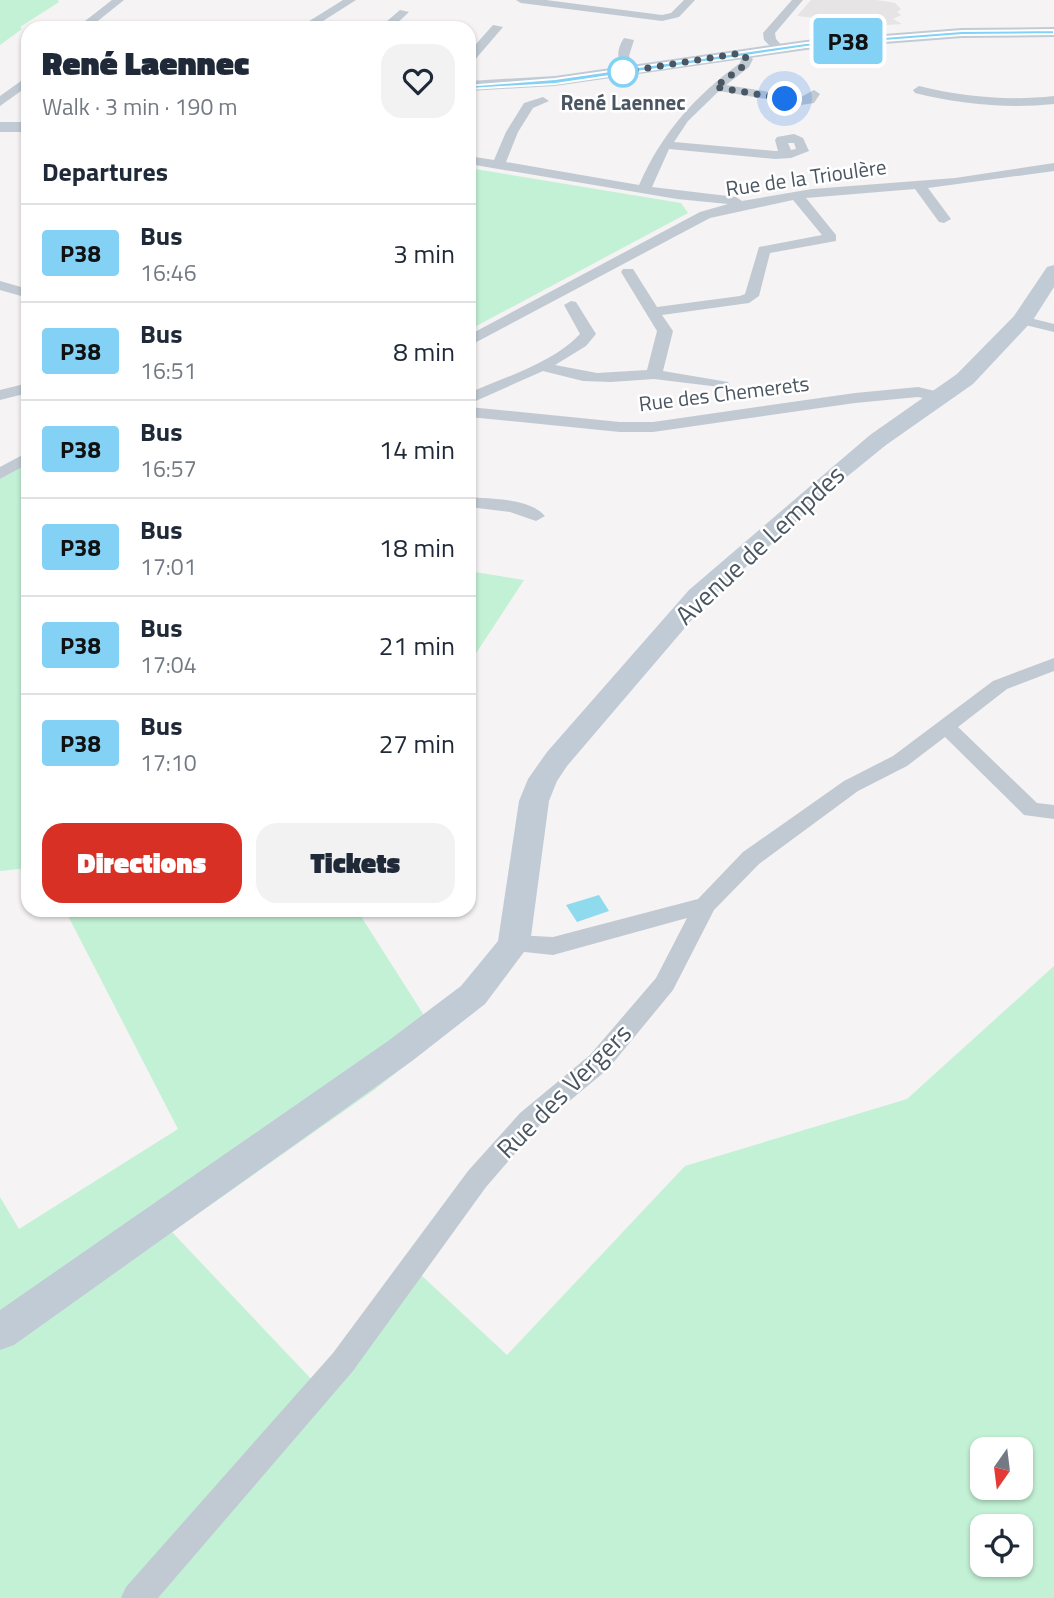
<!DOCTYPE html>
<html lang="en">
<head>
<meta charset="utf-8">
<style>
	:root { --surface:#fff; --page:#f2f2f3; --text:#1f2937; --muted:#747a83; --line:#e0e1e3; --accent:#d93025 }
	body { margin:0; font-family:"Titillium Web",sans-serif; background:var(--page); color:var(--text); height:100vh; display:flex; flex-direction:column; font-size:26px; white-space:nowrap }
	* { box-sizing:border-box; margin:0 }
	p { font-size:23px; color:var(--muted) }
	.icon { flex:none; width:38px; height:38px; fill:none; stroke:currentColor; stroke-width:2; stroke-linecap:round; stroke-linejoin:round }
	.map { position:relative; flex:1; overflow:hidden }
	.details { position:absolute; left:21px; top:21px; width:455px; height:896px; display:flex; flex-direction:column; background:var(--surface); border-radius:21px; box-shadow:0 2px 5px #0004 }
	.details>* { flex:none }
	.badge { padding:0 14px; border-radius:5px; font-size:24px; line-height:46px }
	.needle { width:46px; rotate:194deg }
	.controls { position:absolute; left:970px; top:1437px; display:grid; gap:14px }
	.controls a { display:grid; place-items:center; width:63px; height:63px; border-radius:14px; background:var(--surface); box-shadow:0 2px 5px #0004; font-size:35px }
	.you { position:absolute; width:35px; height:35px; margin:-18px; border:5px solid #fff; border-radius:50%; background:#1a73e8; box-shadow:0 0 0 10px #1a73e833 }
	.map>.badge { position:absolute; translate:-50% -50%; box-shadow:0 0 0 4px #fff }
	h2 { padding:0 21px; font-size:26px; line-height:63px }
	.round { display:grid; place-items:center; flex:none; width:74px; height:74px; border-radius:21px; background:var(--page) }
	.head { display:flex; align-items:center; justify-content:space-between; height:119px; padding:0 21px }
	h1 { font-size:33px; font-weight:800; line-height:52px }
	.primary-button { display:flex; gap:14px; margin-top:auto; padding:14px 21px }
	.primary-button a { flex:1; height:80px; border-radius:21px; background:var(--accent); color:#fff; font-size:28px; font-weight:800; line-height:80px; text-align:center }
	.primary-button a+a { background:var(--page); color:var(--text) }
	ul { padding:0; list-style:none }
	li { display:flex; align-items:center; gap:21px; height:98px; padding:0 21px; border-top:2px solid var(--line) }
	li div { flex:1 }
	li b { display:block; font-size:26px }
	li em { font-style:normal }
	li .badge { min-width:77px; font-weight:700; text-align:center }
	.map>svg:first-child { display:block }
</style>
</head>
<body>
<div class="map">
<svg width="1054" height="1598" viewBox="0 0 1054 1598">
	<rect width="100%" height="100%" fill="#f5f3f3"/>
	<path fill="#e6e4e5" d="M811,0H876L895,3L901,9L897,12L901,15L893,19L902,24L872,26L868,22L853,26L820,25L817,18L797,16Z"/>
	<g fill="#c3f1d5" fill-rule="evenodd">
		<path d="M0,0H58L59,2L20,27L22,29L0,45Z"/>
		<path d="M469,168L681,203L688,213L469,330Z"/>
		<path d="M28,464V868L0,871V479Z"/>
		<path d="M469,571L524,580L469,664Z"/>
		<path d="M65,910H357L439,1039L374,1090L172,1232L313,1381L406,1261L507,1355L685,1166L907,1099L1054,966V1598H0V1197L19,1229L178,1129ZM982,1449H1020V1488H982ZM982,1526H1020V1564H982Z"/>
	</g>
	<path fill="#90daee" d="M599,895L609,911L577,922L566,905Z"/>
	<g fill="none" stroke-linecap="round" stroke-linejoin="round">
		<g fill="#c1cad2" fill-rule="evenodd">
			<path d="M112,0H124L89,28H76Z"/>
			<path d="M343,0H356L312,28H298Z"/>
			<path d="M516,0H546L662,15L671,13L684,0H695L679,17L662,21L521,3Z"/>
			<path d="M792,0H803L775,33L776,39L784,48L774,50L764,40L763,33Z"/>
			<path d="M400,10L409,12L392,28H379Z"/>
			<path d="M493,25L503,27L473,62L469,63V52Z"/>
			<path d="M624,38L634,40L629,56L638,71L636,73H628C617,61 615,52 624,38Z"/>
			<path d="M741,50L753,59L749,67L726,85L801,97L814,90L820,94L814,103L801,105L719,91L688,121L674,142L775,151H778L775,140L777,137L794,134L803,138L809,151L791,158L775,159L669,149L652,187L736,197L742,201L812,189L955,178L1054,163V171L928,188L951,219L944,223L939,222L915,189L806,198L836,235V241L770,253L759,296L749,303L662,315L673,331L663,371L728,382L730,385L728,388L654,379L611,382L583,381L543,371L469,404V393C505,377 553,363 580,334L564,305L571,301L576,302L596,334L586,346L555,365L597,373L647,370L657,331L621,272L623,269H633L657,307L740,296L745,294L759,247L822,235L793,200L710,218L469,346V335L700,212L728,204L677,199L469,164V156L494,160L506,132L524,103L543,97L549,101L533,108L518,132L506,162L639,185C662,133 694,97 740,63L741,60L735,53ZM788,143H794L796,149L791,150Z"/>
			<path d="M28,76V86L0,106V96Z"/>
			<path d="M919,86C963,97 1009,101 1054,96V104C1008,109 960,104 915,93L913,90Z"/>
			<path d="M0,281L28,289V298L0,290Z"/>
			<path d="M1022,316L1054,324V332L1017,323L1015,320Z"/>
			<path d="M28,383V393L0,400V390Z"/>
			<path d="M918,387L948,394L950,397L942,402L918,397L855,403L653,432H620L469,417V407L620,422H653L855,393Z"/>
			<path d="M28,452V464L0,479V467Z"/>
			<path d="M469,497C491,499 529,498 545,516L536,521L510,512L469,507Z"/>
			<path d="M1054,658V671L1007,689L958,727L1037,803L1054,805V819L1024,815L945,737L907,766L858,791L759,864L714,910L673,990L608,1069L538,1127L486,1187L353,1371L158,1598H121L126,1587L333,1353L468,1171L520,1113L590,1055L656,978L687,918L553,955L506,950L503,944L506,938L514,935L553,937L698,899L743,852L844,781L893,756L993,681Z"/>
		</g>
		<g fill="#c1cbd6" fill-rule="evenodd">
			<path d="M1054,27V37L962,38L806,50L555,86L469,91V81L555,76L806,40L962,28Z"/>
			<rect x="0" y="122" width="28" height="10"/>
			<path d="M1054,265V287L1033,320L973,384L886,445L838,484L707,602L567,766L557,781L549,801L530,944L485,1004L412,1061L14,1345L0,1350V1310L388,1041L461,986L498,941L519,801L528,779L547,752L689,590L870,435L957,374L1014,316L1047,267Z"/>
		</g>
	</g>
	<path fill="#83d1f5" stroke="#fff" stroke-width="2" d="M1054,30V34L962,35L806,47L555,84L469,89L465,86L555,79L806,43L962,31Z"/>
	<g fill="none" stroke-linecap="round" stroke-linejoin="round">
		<path stroke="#4a5661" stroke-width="7" stroke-dasharray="0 12.6" d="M623,72L741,53L747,59L745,65L715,87L785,99"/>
	</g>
	<circle fill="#fff" stroke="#83d1f5" stroke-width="3.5" cx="623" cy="72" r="14"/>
	<g text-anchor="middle" stroke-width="5" stroke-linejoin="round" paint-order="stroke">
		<g font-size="21" font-weight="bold" fill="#4a5661" stroke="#fff">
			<text x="623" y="110">René Laennec</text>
		</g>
		<g font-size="21" fill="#4a5661" stroke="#fff">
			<text transform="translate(806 178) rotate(-8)" y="7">Rue de la Trioulère</text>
			<text transform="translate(724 394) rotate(-7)" y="7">Rue des Chemerets</text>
		</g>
		<g font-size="26" fill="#4a5661" stroke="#fff">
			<text transform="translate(760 545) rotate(-43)" y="9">Avenue de Lempdes</text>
			<text transform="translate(564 1091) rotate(-45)" y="9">Rue des Vergers</text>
		</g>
	</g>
</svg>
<div class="controls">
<a><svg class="needle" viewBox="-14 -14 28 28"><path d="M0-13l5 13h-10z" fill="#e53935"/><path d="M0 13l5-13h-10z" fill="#747a83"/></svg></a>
<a><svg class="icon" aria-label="locate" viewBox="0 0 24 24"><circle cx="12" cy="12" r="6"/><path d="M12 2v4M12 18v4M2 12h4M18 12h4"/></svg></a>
</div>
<div class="you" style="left:785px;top:99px"></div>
<b class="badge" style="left:848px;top:41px;background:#83d1f5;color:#111">P38</b>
<section class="details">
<div class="head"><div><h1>René Laennec</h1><p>Walk · 3 min · 190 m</p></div><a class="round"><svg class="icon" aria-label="heart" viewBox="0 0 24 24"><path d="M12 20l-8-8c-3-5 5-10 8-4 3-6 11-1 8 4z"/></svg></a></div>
<h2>Departures</h2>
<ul>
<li><span class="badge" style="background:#83d1f5;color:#111">P38</span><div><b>Bus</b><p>16:46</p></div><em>3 min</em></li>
<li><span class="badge" style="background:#83d1f5;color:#111">P38</span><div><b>Bus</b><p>16:51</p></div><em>8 min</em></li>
<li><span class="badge" style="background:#83d1f5;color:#111">P38</span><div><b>Bus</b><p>16:57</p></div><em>14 min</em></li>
<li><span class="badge" style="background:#83d1f5;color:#111">P38</span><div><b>Bus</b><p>17:01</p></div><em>18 min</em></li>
<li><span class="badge" style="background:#83d1f5;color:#111">P38</span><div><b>Bus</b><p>17:04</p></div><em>21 min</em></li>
<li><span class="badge" style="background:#83d1f5;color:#111">P38</span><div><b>Bus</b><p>17:10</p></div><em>27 min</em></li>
</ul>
<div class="primary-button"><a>Directions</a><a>Tickets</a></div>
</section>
</div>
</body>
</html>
